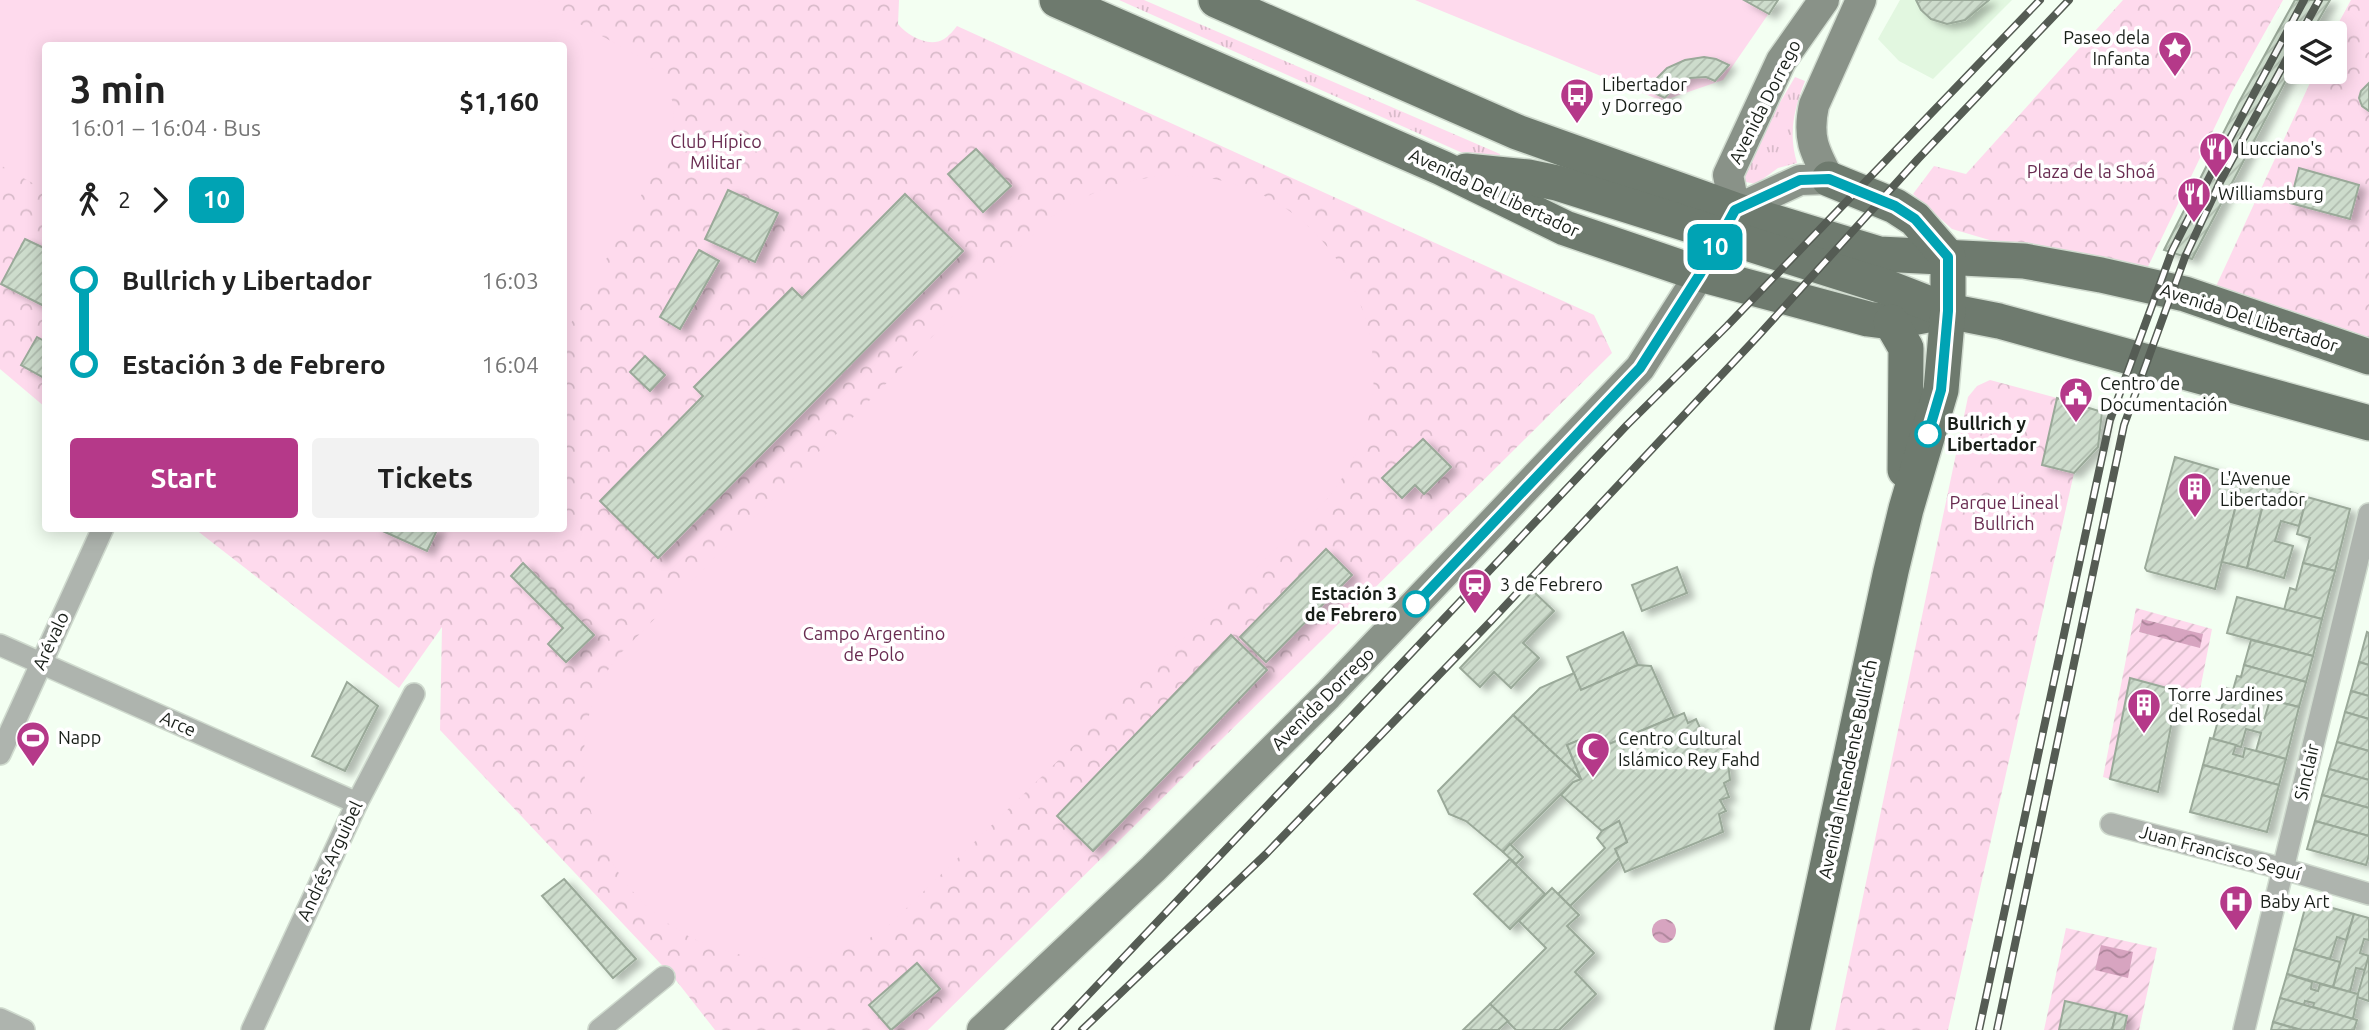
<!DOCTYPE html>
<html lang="en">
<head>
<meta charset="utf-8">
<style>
	:root { --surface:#fff; --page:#f2f2f2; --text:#222; --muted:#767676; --accent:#b53989 }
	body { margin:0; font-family:Ubuntu,sans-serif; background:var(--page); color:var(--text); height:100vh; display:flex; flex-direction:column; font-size:26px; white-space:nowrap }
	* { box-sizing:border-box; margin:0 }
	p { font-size:23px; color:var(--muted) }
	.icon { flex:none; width:38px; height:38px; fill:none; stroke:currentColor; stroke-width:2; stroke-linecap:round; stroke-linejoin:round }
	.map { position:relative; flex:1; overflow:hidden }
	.sheet { position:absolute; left:42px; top:42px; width:525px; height:490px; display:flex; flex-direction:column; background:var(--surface); border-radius:7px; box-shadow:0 4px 18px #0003 }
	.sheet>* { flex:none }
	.badge { padding:0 14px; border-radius:10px; font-size:24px; line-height:46px }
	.tools { position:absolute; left:2284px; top:21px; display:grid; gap:14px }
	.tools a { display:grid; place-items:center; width:63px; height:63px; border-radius:7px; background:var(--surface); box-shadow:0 4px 18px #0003; font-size:35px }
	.map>.badge { position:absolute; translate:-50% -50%; box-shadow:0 0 0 4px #fff }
	.legs { display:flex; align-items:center; gap:10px; height:77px; padding:0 28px; font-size:23px }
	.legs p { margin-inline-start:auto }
	.overview { display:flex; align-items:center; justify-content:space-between; height:119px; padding:0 28px }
	h1 { font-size:38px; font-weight:600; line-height:52px }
	.cta { display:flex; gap:14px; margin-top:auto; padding:14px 28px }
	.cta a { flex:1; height:80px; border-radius:7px; background:var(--accent); color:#fff; font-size:28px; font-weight:600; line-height:80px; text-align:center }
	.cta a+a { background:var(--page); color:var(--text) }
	ul { padding:0 28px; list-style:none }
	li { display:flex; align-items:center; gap:24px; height:84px; font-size:26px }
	li i { display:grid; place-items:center; width:10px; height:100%; margin:0 9px; background:currentColor }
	li i::after { content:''; width:18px; height:18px; margin:-9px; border:5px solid; border-radius:50%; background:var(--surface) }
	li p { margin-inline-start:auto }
	li:first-child i { background:linear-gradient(#0000 50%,currentColor 0) }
	li:last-child i { background:linear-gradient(currentColor 50%,#0000 0) }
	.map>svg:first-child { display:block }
</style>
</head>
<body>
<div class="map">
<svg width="2369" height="1030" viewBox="0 0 2369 1030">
	<defs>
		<pattern id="grass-tufts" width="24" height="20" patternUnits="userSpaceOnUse" patternTransform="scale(1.75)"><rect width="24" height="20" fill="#fedaed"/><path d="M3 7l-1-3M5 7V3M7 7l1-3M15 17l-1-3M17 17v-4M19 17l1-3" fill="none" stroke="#d9bbca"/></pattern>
		<pattern id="park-crowns" width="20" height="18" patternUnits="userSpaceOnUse" patternTransform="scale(1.75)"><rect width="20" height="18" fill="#fedaed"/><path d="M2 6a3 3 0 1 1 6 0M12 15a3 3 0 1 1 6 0" fill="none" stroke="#d9bbca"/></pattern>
		<pattern id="garden-furrows" width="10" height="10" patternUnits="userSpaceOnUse" patternTransform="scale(1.75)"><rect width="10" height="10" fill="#fedaed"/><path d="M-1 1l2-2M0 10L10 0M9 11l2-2" fill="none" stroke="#d9bbca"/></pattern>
		<pattern id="water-waves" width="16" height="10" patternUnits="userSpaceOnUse" patternTransform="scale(1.75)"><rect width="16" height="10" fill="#d7a4c0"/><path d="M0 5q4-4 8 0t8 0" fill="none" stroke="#ad859b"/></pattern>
		<pattern id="building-hatch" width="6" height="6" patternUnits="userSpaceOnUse" patternTransform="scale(1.75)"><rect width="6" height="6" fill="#cddccc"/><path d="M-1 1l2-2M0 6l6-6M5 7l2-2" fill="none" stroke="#afbcae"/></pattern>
		<filter id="shadow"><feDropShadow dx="7" dy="4.5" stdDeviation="3.5" flood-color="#0004"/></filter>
	</defs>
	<rect width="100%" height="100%" fill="#f3fff2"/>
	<path fill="#e2f7e0" d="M1900,0H2012L1933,79L1899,61L1878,39Z"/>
	<g fill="url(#grass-tufts)">
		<path d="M1119,0H1144L1500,154L1499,160L1467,155Z"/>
		<path d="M1795,77L1805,81C1794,110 1788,133 1797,163L1778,168L1756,184L1741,181L1753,148Z"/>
	</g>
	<g fill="url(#park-crowns)">
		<path d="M0,0H899L898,24C908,36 929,48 944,39C949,36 954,30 957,26L1594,315L1612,353L928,1030H715L675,979L440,730L442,627L399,688L195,529L564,528V46H46L45,407L0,369Z"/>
		<path d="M2123,0H2283L2231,93L2144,275L2027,251L1952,229L1913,194L1934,166L1966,174Z"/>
		<path d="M2351,0H2369V337L2358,341L2212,295L2315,72H2334L2333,33Z"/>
		<path d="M1990,380L2057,398L2042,465L2074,473L1948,1030H1835L1968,397L1977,386Z"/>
	</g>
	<g fill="url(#garden-furrows)" fill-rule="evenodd">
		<path d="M2136,608L2212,629L2199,695L2130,678L2110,779L2103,777ZM2142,619L2202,634L2200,647L2139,632Z"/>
		<path d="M2066,928L2157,948L2139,1030H2124L2127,1015L2066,1001L2059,1030H2044Z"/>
	</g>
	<g fill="#fedaed">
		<path d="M0,0H536L640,57L665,81L673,103L674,128L671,139L660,161L564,336V46H46L45,190L0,165Z"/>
		<path d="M1415,0H1778L1723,80L1662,101Z"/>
		<path d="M1168,175C1189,176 1210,177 1231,183C1327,209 1390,314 1370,412C1364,444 1348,471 1329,497L885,929C876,934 867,940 857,945C829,958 794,960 763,958C662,949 589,867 584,767C583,739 588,709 600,684C604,675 611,666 617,657L1047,220C1090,191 1117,181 1168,175Z"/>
	</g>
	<g fill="url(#water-waves)">
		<path d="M2142,619L2203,634L2200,648L2139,632Z"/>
		<circle cx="1664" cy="931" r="12"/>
		<path d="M2101,945L2133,952L2128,978L2095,970Z"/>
	</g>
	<g fill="url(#building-hatch)" stroke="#9aa999" stroke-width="2" filter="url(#shadow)">
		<path d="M1744,0H1778L1769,14Z"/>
		<path d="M1916,0H1989L1965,20L1947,24L1931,19L1921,10Z"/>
		<path d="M2295,0H2330L2311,33H2296V61L2192,259L2164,250L2239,102Z"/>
		<path d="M1704,57L1716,59L1729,65L1715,81L1706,77L1690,78L1675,86L1665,98L1650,91L1657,78L1667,68L1685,60Z"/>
		<path d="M2369,83V111L2362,106L2359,98L2361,91Z"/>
		<path d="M976,149L1011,186L983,212L948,174Z"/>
		<path d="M2299,168L2359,185L2350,219L2290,203Z"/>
		<path d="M728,190L778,213L755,262L705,239Z"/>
		<path d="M905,194L963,251L658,558L600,501L703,396L694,387L792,288L802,298Z"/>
		<path d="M25,239L46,249V307L1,284Z"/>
		<path d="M699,250L719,261L680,329L660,317Z"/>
		<path d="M37,337L46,342V379L21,365Z"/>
		<path d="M645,356L665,375L650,391L630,372Z"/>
		<path d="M2057,398L2102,412L2098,447L2074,473L2042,465Z"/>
		<path d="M1423,439L1451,467L1424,494L1415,485L1402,498L1382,478Z"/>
		<path d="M2175,457L2243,477L2215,589L2147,571L2145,568Z"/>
		<path d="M2243,477L2268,485L2247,568L2222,562Z"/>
		<path d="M2268,485L2307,497L2299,526L2281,521L2275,541L2293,546L2284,578L2247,568Z"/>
		<path d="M2307,497L2350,509L2335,571L2303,563L2310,538L2297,534Z"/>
		<path d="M376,528H438L427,551Z"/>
		<path d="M1326,549L1352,575L1266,662L1240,637Z"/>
		<path d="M523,563L594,635L566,662L548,644L563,628L511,576Z"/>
		<path d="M2303,563L2335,571L2322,619L2284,610L2290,588L2296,590Z"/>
		<path d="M1677,567L1687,593L1642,611L1632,585Z"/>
		<path d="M1533,591L1554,611L1523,643L1539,658L1511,688L1494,672L1480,687L1460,668Z"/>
		<path d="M2237,597L2322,619L2313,656L2227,633Z"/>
		<path d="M1623,632L1638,665L1581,690L1567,657Z"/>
		<path d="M2367,632L2369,633V665L2359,662Z"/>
		<path d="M1231,635L1267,670L1093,851L1057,816Z"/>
		<path d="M2251,640L2313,656L2306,682L2244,665Z"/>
		<path d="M2359,662L2369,665V696L2351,691Z"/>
		<path d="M1638,665L1651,666L1674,717L1602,747L1596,733L1567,745L1581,779L1513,715L1540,688L1574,673L1581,690Z"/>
		<path d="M2244,665L2306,682L2299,707L2233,690L2237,676L2241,677Z"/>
		<path d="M2130,678L2178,691L2158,792L2110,779Z"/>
		<path d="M347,682L378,706L345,771L312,756Z"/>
		<path d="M2227,688L2256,696L2250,717L2264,720L2270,700L2299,707L2286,759L2256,751L2261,733L2246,729L2241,747L2213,739Z"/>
		<path d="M2351,691L2369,696V719L2345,712Z"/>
		<path d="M2345,712L2369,719V751L2337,742Z"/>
		<path d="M1684,713L1688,723L1696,719L1701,730L1719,743L1728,763L1730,780L1724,783L1729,797L1720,800L1726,811L1719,814L1723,832L1625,872L1615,849L1627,842L1619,821L1602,831L1561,795L1573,782L1581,779L1567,745L1596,733L1602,747Z"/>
		<path d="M1513,715L1581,779L1573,782L1503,852L1466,821L1449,814L1438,791Z"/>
		<path d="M2210,738L2236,745L2233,754L2243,757L2245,748L2286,759L2279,785L2203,765Z"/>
		<path d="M2337,742L2369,751V780L2329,769Z"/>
		<path d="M2203,765L2279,785L2267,832L2190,812Z"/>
		<path d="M2329,769L2369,780V808L2322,795Z"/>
		<path d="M2322,795L2369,808V836L2315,821Z"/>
		<path d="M1619,821L1627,842L1615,849L1619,858L1570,906L1558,894L1605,848L1597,838L1602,831Z"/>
		<path d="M2315,821L2369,836V855L2366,865L2307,849Z"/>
		<path d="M1510,844L1523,857L1516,864L1503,852Z"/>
		<path d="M1510,859L1545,894L1510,929L1474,894Z"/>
		<path d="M564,879L636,959L613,978L542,896Z"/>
		<path d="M1552,888L1579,915L1567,926L1594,953L1575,972L1596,994L1559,1030H1516L1490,1004L1546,948L1519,921Z"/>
		<path d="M2307,901L2354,914L2346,940L2337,937L2330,959L2294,949Z"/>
		<path d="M2354,914L2369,918V940L2364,939L2360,953L2369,956L2365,970L2356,968L2350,992L2333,987Z"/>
		<path d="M2294,949L2340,962L2333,987L2287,974Z"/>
		<path d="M2369,955V1001L2357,997Z"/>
		<path d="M917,963L940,989L891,1030L869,1005Z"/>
		<path d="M2287,974L2312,982L2311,989L2318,991L2320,984L2358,994L2353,1019L2313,1007L2314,1003L2305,1001L2304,1005L2280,998Z"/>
		<path d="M2280,998L2357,1020L2354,1030H2302L2273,1022Z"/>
		<path d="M2065,1001L2116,1013L2112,1030H2059Z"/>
		<path d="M1490,1004L1508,1021L1498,1030H1463Z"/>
		<path d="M2116,1013L2127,1016L2124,1030H2112Z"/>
		<path d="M2273,1022L2300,1030H2271Z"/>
	</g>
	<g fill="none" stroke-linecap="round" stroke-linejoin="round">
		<g stroke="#d0dbcf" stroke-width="24">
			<g id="street">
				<path d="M0,645L357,803"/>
				<path d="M0,754L103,528"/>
				<path d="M2111,824L2284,869L2369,894"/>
				<path d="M0,1019L24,1030"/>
				<path d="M252,1030L357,803L414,694"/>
				<path d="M599,1030L664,977"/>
				<path d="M2244,1030L2369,514"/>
			</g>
		</g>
		<g stroke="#d0dbcf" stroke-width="33">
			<g id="secondary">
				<path d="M1735,210L1728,175L1781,61L1824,0"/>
				<path d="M982,1030L1153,869L1328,695L1640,368L1700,274L1735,210L1800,180L1829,179C1814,151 1807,137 1814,105L1861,0"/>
			</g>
		</g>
		<g stroke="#d0dbcf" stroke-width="38">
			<g id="primary">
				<path d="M1057,0L1442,168L1565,228L1700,274L1868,319L1891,322L1948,311L1999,321L2369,423"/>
				<path d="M1216,0L1517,132L1735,210L1879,254L2024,261L2101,275L2185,294L2369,357"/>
				<path d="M1466,171L1528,177L1557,183L1889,288L1948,311"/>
				<path d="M1891,322L1906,348L1905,470"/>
				<path d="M1792,1030L1891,571L1906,509L1941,390L1948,311V257L1915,219L1895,206L1829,179"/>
			</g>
		</g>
		<use href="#street" stroke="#aeb4ae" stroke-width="21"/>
		<use href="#secondary" stroke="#899288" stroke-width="30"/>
		<use href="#primary" stroke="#6e7a6e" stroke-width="35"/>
		<g stroke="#555c54" stroke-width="8">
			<g id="rail">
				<path d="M2301,33L2319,0"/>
				<path d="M1055,1030L1627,425L1727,326L2040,0"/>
				<path d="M1082,1030L1266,854L1491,621L1758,336L1918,159L2069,0"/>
				<path d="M1979,1030L2110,420L2172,251L2211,174L2304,0"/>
				<path d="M1997,1030L2124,425L2185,257L2221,180L2296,42"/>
			</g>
		</g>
		<use href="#rail" stroke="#fff" stroke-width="5" stroke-dasharray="16" stroke-linecap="butt"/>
	</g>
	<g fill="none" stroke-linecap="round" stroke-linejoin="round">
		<g stroke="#fff" stroke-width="16">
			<path id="line-1" d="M1416,604L1640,368L1700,274L1735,210L1800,180L1829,179L1895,206L1915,219L1948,257V311L1941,390L1928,434"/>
		</g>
		<use href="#line-1" stroke="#00a3b4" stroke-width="10"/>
	</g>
	<defs>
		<g id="sight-pin" transform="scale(1.75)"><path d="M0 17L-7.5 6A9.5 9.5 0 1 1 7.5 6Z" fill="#b53989" stroke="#fff"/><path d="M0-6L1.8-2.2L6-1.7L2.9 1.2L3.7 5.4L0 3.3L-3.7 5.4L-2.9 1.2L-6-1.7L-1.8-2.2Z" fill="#fff"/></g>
		<g id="bus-pin" transform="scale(1.75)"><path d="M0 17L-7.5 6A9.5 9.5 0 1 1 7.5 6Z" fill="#b53989" stroke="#fff"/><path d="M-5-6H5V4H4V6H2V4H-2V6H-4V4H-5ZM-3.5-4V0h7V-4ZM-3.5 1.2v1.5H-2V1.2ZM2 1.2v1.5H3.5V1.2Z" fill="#fff"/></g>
		<g id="restaurant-pin" transform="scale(1.75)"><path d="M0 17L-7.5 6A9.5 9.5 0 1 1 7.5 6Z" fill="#b53989" stroke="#fff"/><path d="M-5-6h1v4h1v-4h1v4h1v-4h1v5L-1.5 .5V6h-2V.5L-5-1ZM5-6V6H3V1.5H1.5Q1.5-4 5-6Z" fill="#fff"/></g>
		<g id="civic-pin" transform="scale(1.75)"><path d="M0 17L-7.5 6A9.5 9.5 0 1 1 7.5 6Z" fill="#b53989" stroke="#fff"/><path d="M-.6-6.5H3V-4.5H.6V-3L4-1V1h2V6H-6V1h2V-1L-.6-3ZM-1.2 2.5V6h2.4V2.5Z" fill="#fff"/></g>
		<g id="building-pin" transform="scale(1.75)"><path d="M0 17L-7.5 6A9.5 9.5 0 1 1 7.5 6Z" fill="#b53989" stroke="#fff"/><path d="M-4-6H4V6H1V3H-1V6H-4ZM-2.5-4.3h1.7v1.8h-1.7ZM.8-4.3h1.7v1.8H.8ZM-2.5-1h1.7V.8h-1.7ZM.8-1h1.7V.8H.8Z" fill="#fff"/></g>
		<g id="station-pin" transform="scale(1.75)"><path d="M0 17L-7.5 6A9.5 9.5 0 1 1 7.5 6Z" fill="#b53989" stroke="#fff"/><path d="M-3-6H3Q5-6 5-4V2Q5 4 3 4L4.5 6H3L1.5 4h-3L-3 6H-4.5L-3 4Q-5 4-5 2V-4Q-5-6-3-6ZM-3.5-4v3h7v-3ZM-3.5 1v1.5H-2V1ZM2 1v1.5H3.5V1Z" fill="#fff"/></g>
		<g id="stadium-pin" transform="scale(1.75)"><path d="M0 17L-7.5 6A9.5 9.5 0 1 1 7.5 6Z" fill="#b53989" stroke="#fff"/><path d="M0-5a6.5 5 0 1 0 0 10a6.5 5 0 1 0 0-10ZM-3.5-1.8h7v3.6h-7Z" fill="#fff"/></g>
		<g id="mosque-pin" transform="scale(1.75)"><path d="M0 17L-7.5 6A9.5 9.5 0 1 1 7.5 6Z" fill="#b53989" stroke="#fff"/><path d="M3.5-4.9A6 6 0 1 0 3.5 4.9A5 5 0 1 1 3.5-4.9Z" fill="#fff"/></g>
		<g id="hospital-pin" transform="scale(1.75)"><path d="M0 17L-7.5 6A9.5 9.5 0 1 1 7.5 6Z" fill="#b53989" stroke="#fff"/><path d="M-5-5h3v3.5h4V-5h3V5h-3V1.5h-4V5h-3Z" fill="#fff"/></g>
	</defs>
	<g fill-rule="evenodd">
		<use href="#sight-pin" x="2175" y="48"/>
		<use href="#bus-pin" x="1577" y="95"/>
		<use href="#restaurant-pin" x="2216" y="149"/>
		<use href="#restaurant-pin" x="2194" y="194"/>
		<use href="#civic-pin" x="2076" y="394"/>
		<use href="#building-pin" x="2195" y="489"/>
		<use href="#station-pin" x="1475" y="585"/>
		<use href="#building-pin" x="2144" y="705"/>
		<use href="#stadium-pin" x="33" y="738"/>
		<use href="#mosque-pin" x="1593" y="749"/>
		<use href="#hospital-pin" x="2236" y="902"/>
	</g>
	<g fill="#fff" stroke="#00a3b4" stroke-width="3.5">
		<circle cx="1928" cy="434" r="12"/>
		<circle cx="1416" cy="604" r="12"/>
	</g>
	<g text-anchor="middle" stroke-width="7" stroke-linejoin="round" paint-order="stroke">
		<g font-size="18" fill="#181e18" stroke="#fff" text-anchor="start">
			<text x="2150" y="44" text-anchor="end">Paseo dela<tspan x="2150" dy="21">Infanta</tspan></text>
			<text x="1602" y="91">Libertador<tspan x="1602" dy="21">y Dorrego</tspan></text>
			<text x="2240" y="155">Lucciano's</text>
			<text x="2218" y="200">Williamsburg</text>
			<text x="2100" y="390">Centro de<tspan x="2100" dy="21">Documentación</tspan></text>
			<text x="2220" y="485">L'Avenue<tspan x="2220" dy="21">Libertador</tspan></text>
			<text x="1500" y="591">3 de Febrero</text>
			<text x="2168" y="701">Torre Jardines<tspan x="2168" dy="21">del Rosedal</tspan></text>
			<text x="58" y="744">Napp</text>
			<text x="1618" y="745">Centro Cultural<tspan x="1618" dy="21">Islámico Rey Fahd</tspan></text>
			<text x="2260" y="908">Baby Art</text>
		</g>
		<g font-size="18" fill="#181e18" stroke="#fff">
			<text transform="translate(1765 102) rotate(-63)" y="6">Avenida Dorrego</text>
			<text transform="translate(1494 193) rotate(25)" y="6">Avenida Del Libertador</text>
			<text transform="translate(2249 318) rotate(18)" y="6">Avenida Del Libertador</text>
			<text transform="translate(51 641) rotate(-65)" y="6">Arévalo</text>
			<text transform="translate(1323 699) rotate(-45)" y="6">Avenida Dorrego</text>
			<text transform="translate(178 724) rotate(24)" y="6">Arce</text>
			<text transform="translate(1848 769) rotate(-78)" y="6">Avenida Intendente Bullrich</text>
			<text transform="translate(2307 772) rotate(-77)" y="6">Sinclair</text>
			<text transform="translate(2220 853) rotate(15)" y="6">Juan Francisco Seguí</text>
			<text transform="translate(330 861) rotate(-65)" y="6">Andrés Arguibel</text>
		</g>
		<g font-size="18" fill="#692c51" stroke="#fff">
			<text x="716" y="148">Club Hípico<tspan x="716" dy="21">Militar</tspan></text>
			<text x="2091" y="178">Plaza de la Shoá</text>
			<text x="2004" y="509">Parque Lineal<tspan x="2004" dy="21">Bullrich</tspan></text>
			<text x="874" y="640">Campo Argentino<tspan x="874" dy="21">de Polo</tspan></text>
		</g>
		<g font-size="18" font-weight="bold" fill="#181e18" stroke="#fff" text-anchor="start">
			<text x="1947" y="430">Bullrich y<tspan x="1947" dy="21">Libertador</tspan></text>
			<text x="1397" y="600" text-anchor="end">Estación 3<tspan x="1397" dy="21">de Febrero</tspan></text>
		</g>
	</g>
</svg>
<div class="tools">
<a><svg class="icon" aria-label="layers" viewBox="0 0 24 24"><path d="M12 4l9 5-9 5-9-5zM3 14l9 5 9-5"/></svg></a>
</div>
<b class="badge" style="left:1715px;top:247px;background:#00a3b4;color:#fff">10</b>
<section class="sheet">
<div class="overview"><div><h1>3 min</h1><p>16:01 – 16:04 · Bus</p></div><b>$1,160</b></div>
<div class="legs"><svg class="icon" aria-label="walk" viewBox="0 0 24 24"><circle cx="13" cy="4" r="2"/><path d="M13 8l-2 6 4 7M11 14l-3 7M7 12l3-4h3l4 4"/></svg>2<svg class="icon" aria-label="forward" viewBox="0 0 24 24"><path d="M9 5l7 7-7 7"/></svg><b class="badge" style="background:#00a3b4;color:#fff">10</b></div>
<ul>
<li><i style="color:#00a3b4"></i><b>Bullrich y Libertador</b><p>16:03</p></li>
<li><i style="color:#00a3b4"></i><b>Estación 3 de Febrero</b><p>16:04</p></li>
</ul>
<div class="cta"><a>Start</a><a>Tickets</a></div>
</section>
</div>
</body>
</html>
